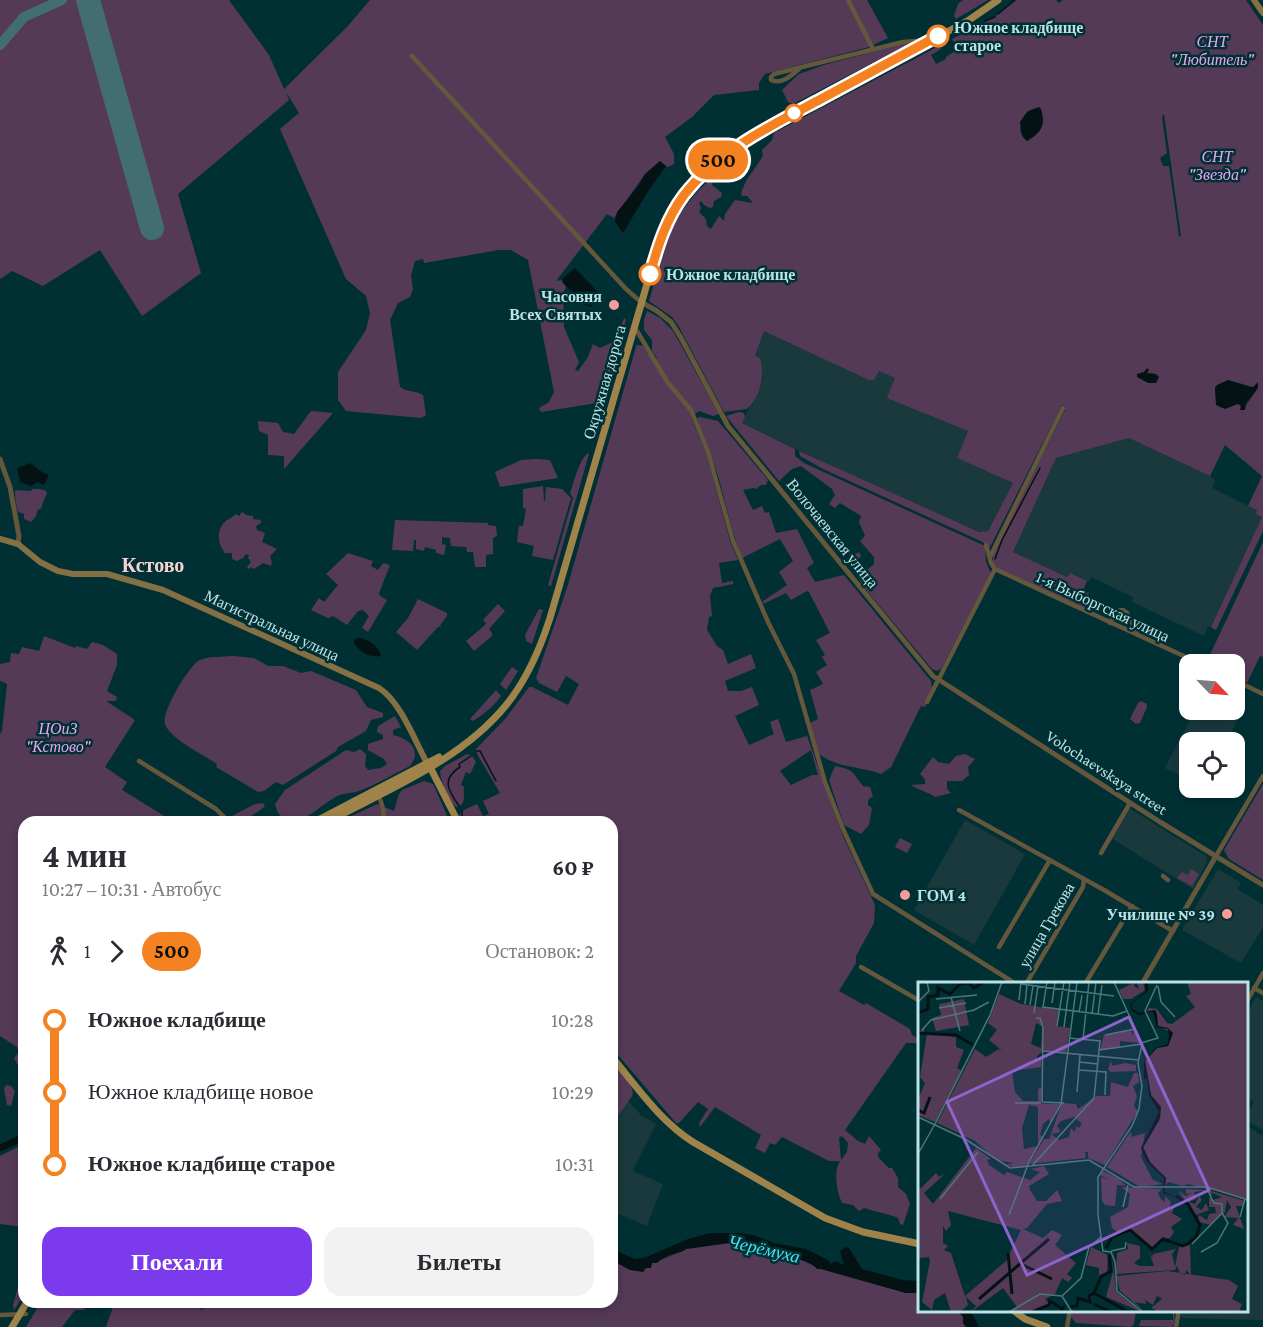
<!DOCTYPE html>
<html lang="ru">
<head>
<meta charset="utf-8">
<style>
	:root { --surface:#fff; --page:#f2f2f3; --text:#2b2b33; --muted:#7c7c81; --accent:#7c3aed }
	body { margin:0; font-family:"Crimson Pro",serif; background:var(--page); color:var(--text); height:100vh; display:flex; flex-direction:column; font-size:22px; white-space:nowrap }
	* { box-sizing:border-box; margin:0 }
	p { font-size:20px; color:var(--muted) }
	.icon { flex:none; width:33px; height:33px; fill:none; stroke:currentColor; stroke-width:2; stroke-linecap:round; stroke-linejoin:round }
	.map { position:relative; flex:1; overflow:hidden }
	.drawer { position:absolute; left:18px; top:816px; width:600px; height:492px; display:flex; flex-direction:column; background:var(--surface); border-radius:18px; box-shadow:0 3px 9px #0003 }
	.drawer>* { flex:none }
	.badge { padding:0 12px; border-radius:20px; font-size:21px; line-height:39px }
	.needle { width:39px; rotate:115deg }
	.fabs { position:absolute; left:1179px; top:654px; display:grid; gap:12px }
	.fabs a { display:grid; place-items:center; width:66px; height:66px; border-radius:12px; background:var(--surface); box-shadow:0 3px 9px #0003; font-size:30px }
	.map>.badge { position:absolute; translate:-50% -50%; box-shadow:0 0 0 3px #fff }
	.legs { display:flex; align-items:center; gap:9px; height:66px; padding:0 24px; font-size:20px }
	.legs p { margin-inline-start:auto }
	.head { display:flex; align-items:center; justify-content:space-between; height:102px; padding:0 24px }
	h1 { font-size:33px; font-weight:700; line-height:45px }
	.action { display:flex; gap:12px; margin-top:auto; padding:12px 24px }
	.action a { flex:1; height:69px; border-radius:18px; background:var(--accent); color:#fff; font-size:24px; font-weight:700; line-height:69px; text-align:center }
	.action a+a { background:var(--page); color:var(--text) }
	ul { padding:0 24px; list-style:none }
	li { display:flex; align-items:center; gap:21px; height:72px; font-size:22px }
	li i { display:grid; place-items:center; width:9px; height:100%; margin:0 8px; background:currentColor }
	li i::after { content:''; width:15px; height:15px; margin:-8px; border:4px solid; border-radius:50%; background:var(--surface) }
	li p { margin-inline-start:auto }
	li:first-child i { background:linear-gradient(#0000 50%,currentColor 0) }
	li:last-child i { background:linear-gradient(currentColor 50%,#0000 0) }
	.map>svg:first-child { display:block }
</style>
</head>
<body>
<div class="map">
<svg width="1263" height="1327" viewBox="0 0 1263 1327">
	<rect width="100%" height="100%" fill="#003034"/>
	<g fill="#1a393c">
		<path d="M764,331L879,371L895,378L888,398L968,431L957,458L1013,483L988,531L979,532L854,477L742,423L763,379L760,358L755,357Z"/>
		<path d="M1129,438L1210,476L1215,480L1212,488L1257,510L1262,517L1211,627L1208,626L1204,636L1132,602L1133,597L1091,577L1089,582L1070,573L1067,577L1013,552L1056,458Z"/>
		<path d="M1195,710H1213L1237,721L1227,742H1190L1189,780L1165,768Z"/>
		<path d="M1129,808L1206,856L1207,862L1193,889L1111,838Z"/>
		<path d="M965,820L1025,854L974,945L914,910Z"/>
		<path d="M1218,869L1241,883L1237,889L1263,905V927L1241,963L1182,930Z"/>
		<path d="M1256,997L1263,1001V1130L1247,1121V1115L1254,1102L1247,1097V1014Z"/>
		<path d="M627,1100L641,1115L656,1124L633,1170L635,1172L663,1184L647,1226L612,1211V1121H616Z"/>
		<path d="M1247,1126L1263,1136V1320L1182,1318L1181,1316L1182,1311L1246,1310Z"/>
	</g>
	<g fill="#553a58" fill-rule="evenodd">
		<path d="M0,0H229L269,55L284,89L347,27L370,0H867L888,38L869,47L765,74L759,83V90L714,95L692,117L665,137L674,154V164L668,167L660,162L645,174L614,218L607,214L556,281L561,280L566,287L563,294L564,327L579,362L575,370L578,371L588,357L593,344L600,348L615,341L624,318L626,320L603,402L541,412L539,408L549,402L554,392L528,260L511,250H499L424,263L423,259L415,261L411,276L413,289L410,297L398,303L390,320L400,387C408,393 415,390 423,395L426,415L421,418L346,411L338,400V372L366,330L370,313L366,296L346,279L280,129L299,113L286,92L289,100L178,194L201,273L142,316L100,250L43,286L12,271L0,279Z"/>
		<path d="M963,0H988L956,19L954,16L958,4Z"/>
		<path d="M1015,0H1056L1059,3L1063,0H1246L1263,25V531L1216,630L1211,627L1262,517L1256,514L1257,510L1248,506L1262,476L1225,445L1210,476L1129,438L1056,458L1013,552L1067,577L1070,573L1087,581L1083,590L1089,593L1086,599L1090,601L1086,610L1001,570C993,565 991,561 994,552L1065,410V406L1062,405L1060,409L989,549L987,544L823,469L800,456L799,451L979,532L988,531L1013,483L957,458L968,431L887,398L895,378L879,371L874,380H869L764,331L755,356L760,358C765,375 761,396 747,409L724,412L678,325L672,317L649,301C666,245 670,211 719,172L720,176L713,181L712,185L722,193L721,197L714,201L713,207L710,208L704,205L701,201L699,203L701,208L699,212L706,219L707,226L711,229L719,216L724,221L725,214L735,200L753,203L747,196H742L741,193L746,181L763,156L762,150L772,140L774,133L939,46L941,49L931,55L936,64L946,59V57L958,49L952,39L995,17ZM1041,109C1045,126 1042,132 1027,141C1017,134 1020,123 1025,114ZM1164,114L1181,236L1180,237L1179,236L1169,166H1163L1160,158L1167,153L1162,117ZM1228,380L1253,387L1256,391L1245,407H1241L1238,403C1228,408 1218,413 1216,398C1216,397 1215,388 1215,388C1217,384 1225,382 1228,380Z"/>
		<path d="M906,43L907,45L793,104L788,102L782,90L799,74L824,65Z"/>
		<path d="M647,311L660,318L673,331L719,414L713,416L699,411L691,417L706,453L730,541L738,560L719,563L722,583L733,581V584L713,588L710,596L712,616L709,617L707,630L717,646L723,650L728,664L751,654L756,668L725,681L728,691H741L752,687L759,705L735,716L749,745L774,734L770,722L778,719L786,742L807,736L842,834L875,905L874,923L856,956V963L839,991L864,1005L866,1003L910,1029L912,1035L919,1039L917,1043H906L845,1130L858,1141L865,1144L869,1136L881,1150L878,1153V1157L889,1168H892L898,1178V1187L906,1194L910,1204L903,1225L900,1224L898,1218C887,1213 875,1212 864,1208L859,1211L853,1205L842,1203C837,1192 833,1172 840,1161H829L782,1137L775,1145L770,1143L765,1153L755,1148L761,1135L715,1107L700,1127L699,1123L708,1109L698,1102L679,1123H676L612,1048V822H462L459,816L462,811L477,804L483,816L489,814L483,801L500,793L477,754L476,749L506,718L529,687H532L568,705L579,684L566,676L557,692L539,683L536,678L567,588L636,347L637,345L643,346L654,362L657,358L652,351V340L644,330V320ZM811,750L818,775H812L791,785L780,771ZM842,1136L848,1143L847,1152L841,1160L839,1138Z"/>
		<path d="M311,411L333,413L284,469V456L268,455V435L259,431L258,421L278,423L283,432L294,434Z"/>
		<path d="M739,412L744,413L745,417L742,423L795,449V456L804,463L985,546L986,562L991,573L941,669L937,671L932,669L863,586L847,559L859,552L861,556L858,560L864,570L868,569L874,564V557L860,541L865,536L859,522L861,516L840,503L835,508L829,504L835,495L832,489L801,466L792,469L779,481L726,416Z"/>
		<path d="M700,417L718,421L768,480L766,485H761L756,489L753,488L743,490L753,510L762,506L765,513L769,512L776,533L797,529L814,563L807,568L815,582L844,575L931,681L932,688L925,707L921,706L891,767L881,774C861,766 835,768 818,753L810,723L818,719L810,690L823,684L816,672L827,665L822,657L825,655L816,640L830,633L809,592L807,591L791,600L786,593L763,604V601L787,585L779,572L793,561L780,539L742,558C731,531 726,503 718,476C712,456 703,438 697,418Z"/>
		<path d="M588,453L589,454L551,586L548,585L573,498L570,493C575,481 578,461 588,453Z"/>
		<path d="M537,459L550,460L558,478L500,487L495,472L521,460Z"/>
		<path d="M543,486L544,501H545L546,487L562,489L571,498L553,560L532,556L534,546L517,542L519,526H523L526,509L523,508V489Z"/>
		<path d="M37,489L45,490L47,493L40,510L38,509L36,516L31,522L24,519V514L18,512C16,504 15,499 15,490L31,491L32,489Z"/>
		<path d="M242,512L247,515L253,516V519L261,520V523L256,526L257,530L265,533L262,542L277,549L270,556L272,563L271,566L263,563L254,569L251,567L249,569L247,567L251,562L248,558L249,555L246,554L243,558L237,561L232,559V553H225C217,544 216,528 227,520C230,518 233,517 236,514L239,516Z"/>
		<path d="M395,520L488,523V525L496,526L497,536L493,538V554L486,555V567H475L473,552H467L466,547L451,546L450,538L442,537V544L446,545L444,555L436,553V550L425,547L424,551L416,549V540H414L413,551L392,550Z"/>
		<path d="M1263,542V657L1260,656L1247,683L1235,677L1234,664H1208L1207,661Z"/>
		<path d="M348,553L373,561L371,566L378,570L383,563L390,565L379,593L380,596L387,600L368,632L362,628L369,616L363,610L358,611L347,625L333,616L328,618L311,610L319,598L324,602L338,585L326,574Z"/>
		<path d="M418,599L447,613V616L440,625L442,626L438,627L417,650L396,632L408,618Z"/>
		<path d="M498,604L505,611L489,629L492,633V636L474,651L466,641L484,626L486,623L483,620Z"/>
		<path d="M539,609L543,610L532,644L526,641L525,635Z"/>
		<path d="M44,636L75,648L76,646L87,649L92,642L103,645L117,654V665L107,691L117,697L116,701H106L135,720L105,767L127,782L122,790L174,822H24V1067L17,1064L14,1058L19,1052L17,1047L0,1036V734L2,731L7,684L0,681V664L10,662L11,653L19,654L22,647L39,651Z"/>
		<path d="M233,656L254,658L268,666H283L301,673L311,671L356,690L367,707L383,713V717L371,720L366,731L338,747L336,751L283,785L276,782L264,791L258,792L216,767L217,764C204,755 170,739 165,724C161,712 189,665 200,660C210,656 222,657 233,656Z"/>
		<path d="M512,667L518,671L506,690L500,684Z"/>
		<path d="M496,690L501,696C493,707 484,714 473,721L470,719Z"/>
		<path d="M1141,701L1147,704V707L1140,723L1136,724L1130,719L1138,703Z"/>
		<path d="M395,716L401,727L393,730V735C408,738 423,750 410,766C393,774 376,785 359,791C353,793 346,793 340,795C321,803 309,822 287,822L278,813L275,804L285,790L346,750L354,752L360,749L366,754L365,766L368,770L381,768L387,764L384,759L368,750V744L383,739V735L377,732L378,726Z"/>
		<path d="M467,754L472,756L476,762L470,774L466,772L461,785L464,787C463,795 467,805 456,807C448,799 441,783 440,771L445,766Z"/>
		<path d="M965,754L975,759L968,767L969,775L962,781H947V789L951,793L935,797C927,791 920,791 911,785L925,784V779L920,774L933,757L938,762L949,764L956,756Z"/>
		<path d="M835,766C855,770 852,772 863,786L870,787L873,796L868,800V805L872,808L869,825L861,834L844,825L829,780Z"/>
		<path d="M424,781L433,784L450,822H339L377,804L394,811L399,794L402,790Z"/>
		<path d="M1263,784V880L1229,859L1224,850Z"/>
		<path d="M263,803L265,806C256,814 243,822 231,822L228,818L255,804Z"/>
		<path d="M900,838L912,844L907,853L895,847Z"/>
		<path d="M1191,869L1199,874L1192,886L1177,878L1182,872L1188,875Z"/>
		<path d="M612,1071H619C644,1099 630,1093 617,1119L612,1118Z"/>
		<path d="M6,1085L11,1086L15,1091L11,1106L7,1105L4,1089Z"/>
		<path d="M24,1144V1227L0,1224V1156Z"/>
		<path d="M729,1243L757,1246L759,1248L758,1251L802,1260L821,1269L906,1293H919L920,1310L958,1311L963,1317V1323L966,1327H106L113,1307L137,1302L141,1304L144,1302H185L203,1310L201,1302H612V1260L630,1270L650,1265L652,1263C656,1262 683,1251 686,1249Z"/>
		<path d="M24,1266V1295L14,1310L13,1305Z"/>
		<path d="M41,1302H88L84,1310H75L62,1327H26Z"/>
		<path d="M1072,1311H1136L1134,1324L1131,1327L1076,1323L1071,1317Z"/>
		<path d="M1175,1311L1174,1324L1172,1327L1139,1326L1141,1320H1173V1312Z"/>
	</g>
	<g fill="#051213">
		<path d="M1039,107L1041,109C1046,126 1041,132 1027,141L1022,135L1020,122L1028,111Z"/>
		<path d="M660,161L666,166L647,193L623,233L615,222L617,212L639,185L645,174Z"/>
		<path d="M575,268L597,291L600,298L591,307L585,305L563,283V278Z"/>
		<path d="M1147,368L1149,370L1146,375L1148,373L1156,374L1159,377L1156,383H1148L1137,377V374L1144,372Z"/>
		<path d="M1228,380L1250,387H1253L1258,382V388L1246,403L1245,410H1240L1241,405L1238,404L1225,409L1216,405L1215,388L1217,385Z"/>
		<path d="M30,463L42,472L49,475L44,485L38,482L31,486L20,482L17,468Z"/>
		<path d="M357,638C367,638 379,646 381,656C371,658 360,653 354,643V640Z"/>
		<path d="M710,1233H739L753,1235L774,1243L806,1249L828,1260L831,1264L835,1261L844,1265L840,1251L846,1247L849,1248L862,1269L903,1280L919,1281V1293H906L821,1269H817C808,1257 773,1255 758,1251L759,1248L757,1246L729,1243L686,1249C681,1253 679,1252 673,1254C667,1255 662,1259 657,1263H652L651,1268H646L643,1272L630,1270L612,1260V1246L621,1253L635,1259L644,1258L688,1239Z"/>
		<path d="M958,1311H971L979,1327H966L963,1323V1317Z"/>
	</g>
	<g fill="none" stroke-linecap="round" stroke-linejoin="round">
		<g stroke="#051213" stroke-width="1.5">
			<path d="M998,14L1015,0"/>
			<path d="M985,21L995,17"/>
			<path d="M995,559L1002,540L1040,468"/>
			<path d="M477,751H480L496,781"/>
			<path d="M459,806C448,790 441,779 460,767L459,764L471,756"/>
			<path d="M462,820V811"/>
		</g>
		<path stroke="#051213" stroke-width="7" d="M0,1148L24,1137"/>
		<path stroke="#426e72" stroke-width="10" d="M0,45L24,17L62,0"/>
		<path stroke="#426e72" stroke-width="24" d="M88,0L152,228"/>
		<g stroke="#64573c" stroke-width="4.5">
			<path d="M848,0L873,49"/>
			<path d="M412,56L626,289L641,302"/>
			<path d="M800,68C792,75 782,85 771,80V77L774,74L903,42L928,40"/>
			<path d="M634,326L668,383L691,410L708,452L733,541L768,622L794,674L825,782L843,829L873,894L1016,984"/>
			<path d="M986,545L991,563L995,569"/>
			<path d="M990,557L1063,408"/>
			<path d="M995,569L1201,664"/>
			<path d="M1110,623L1116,611L1123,610L1127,613L1137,634"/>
			<path d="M1234,680L1263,694"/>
			<path d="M927,702L995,569"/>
			<path d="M139,761L216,809L229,822"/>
			<path d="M378,795C382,803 385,813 383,822"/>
			<path d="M959,810L1104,890L1173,931"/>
			<path d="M1101,853L1130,803"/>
			<path d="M1216,856L1263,776"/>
			<path d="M1163,876L1168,880"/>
			<path d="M999,947L1050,860"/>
			<path d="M861,967L920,1001"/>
			<path d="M1026,984L1083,887L1084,879"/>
			<path d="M1085,984L1132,906"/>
			<path d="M1254,988L1263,993"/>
			<path d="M1246,1003L1263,973"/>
			<path d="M0,1315L26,1314"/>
			<path d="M1067,1327L1070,1310"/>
			<path d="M1176,1327L1179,1310"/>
		</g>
		<g stroke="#64573c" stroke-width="5">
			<path d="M641,302L657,311L671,322L680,336L728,426L933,676L1160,822L1263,885"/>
			<path d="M0,459L10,487L19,536L18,544"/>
			<path d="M1142,984L1216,856"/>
		</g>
		<g stroke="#857044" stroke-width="6">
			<path d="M1254,0L1263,13"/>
			<path d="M0,539L18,544L40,562L58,571L73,574H107L163,590L379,688C400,701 415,741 427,763"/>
		</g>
		<g stroke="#9f834a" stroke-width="7">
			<path d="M429,765L458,822"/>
			<path d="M314,822L439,757"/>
			<path d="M327,822C389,789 462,760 507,704C527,679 540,649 550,618L658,246C673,205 700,170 737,146L969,20L998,0"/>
			<path d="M612,1057C637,1087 660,1121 693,1142L825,1218L863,1232L920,1244"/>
			<path d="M1013,1310L1025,1319L1047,1327"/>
			<path d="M12,1327L27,1302"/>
		</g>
	</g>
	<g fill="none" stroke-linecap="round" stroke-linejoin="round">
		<g stroke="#fff" stroke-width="14">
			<path id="line-1" d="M650,274C658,246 666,219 684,195C719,150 772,125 821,99C860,78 899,57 938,36"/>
		</g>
		<use href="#line-1" stroke="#f58220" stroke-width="9"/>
	</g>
	<g fill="#fff" stroke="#f58220" stroke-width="3">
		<circle cx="938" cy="36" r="10"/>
		<circle cx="794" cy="113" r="8"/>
		<circle cx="650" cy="274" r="10"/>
	</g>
	<g fill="#f59c96" stroke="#003034" stroke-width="2">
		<circle cx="614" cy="305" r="6"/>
		<circle cx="905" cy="895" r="6"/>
		<circle cx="1227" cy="914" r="6"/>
	</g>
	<g text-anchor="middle" stroke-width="5" stroke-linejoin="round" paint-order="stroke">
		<g font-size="16" font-weight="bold" fill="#bbe2e6" stroke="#003034" text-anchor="start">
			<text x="954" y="33">Южное кладбище<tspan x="954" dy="18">старое</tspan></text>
			<text x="666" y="280">Южное кладбище</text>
		</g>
		<g font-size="16" font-style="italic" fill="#eaa4f0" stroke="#003034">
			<text x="1212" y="47">СНТ<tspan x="1212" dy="18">"Любитель"</tspan></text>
			<text x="1217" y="162">СНТ<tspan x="1217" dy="18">"Звезда"</tspan></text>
			<text x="58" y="734">ЦОиЗ<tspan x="58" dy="18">"Кстово"</tspan></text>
		</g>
		<g font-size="16" font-weight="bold" fill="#bbe2e6" stroke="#003034" text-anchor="end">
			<text x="602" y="302">Часовня<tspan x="602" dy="18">Всех Святых</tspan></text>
			<text x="917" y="901" text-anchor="start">ГОМ 4</text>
			<text x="1215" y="920">Училище № 39</text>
		</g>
		<g font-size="16" fill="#bbe2e6" stroke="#003034">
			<text transform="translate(604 382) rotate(-74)" y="6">Окружная дорога</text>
			<text transform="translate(833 533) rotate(51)" y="6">Волочаевская улица</text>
			<text transform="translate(1103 606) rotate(25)" y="6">1-я Выборгская улица</text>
			<text transform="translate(272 625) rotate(25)" y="6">Магистральная улица</text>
			<text transform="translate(1107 772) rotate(33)" y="6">Volochaevskaya street</text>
			<text transform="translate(1046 925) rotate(-60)" y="6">улица Грекова</text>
		</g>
		<g font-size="18" font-style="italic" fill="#47e3f2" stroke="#003034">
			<text transform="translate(764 1249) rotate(13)" y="6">Черёмуха</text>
		</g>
		<g font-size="20" font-weight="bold" fill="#f7d3d0" stroke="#003034">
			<text x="153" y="572">Кстово</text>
		</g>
	</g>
	<g transform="translate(918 982)">
		<rect width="330" height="330" fill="#003034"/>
		<path d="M217,0L216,4L221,7L219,1L225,0L227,8L213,17H205L201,8ZM269,0H330V217L270,202L265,204L250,200L247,204L248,196L232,180L225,166L241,139L243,125L233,113L227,79L239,66L250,64L255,51L240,44L237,28L228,30L231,26L239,27L249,41L254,42L277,25L268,14L273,12ZM81,12L103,22L141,28L139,44L152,46L148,70L125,69L119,74V78L123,75V85L94,89L97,110L105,119H120V107L124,105L123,121H103L142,122L132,141L131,137L125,142L122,153L126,155L109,184L101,186L87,183L95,181L78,178L57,159L19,141L57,67L68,75L81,67L88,72L71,58L79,48L70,41ZM118,41L124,44L123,66L113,62ZM111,123L120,125V164L106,167L104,146ZM46,17L51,43L18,49L14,36L23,33L21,22ZM7,44L6,51L38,52L42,54L56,64L41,54L11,52L38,55V65L46,68L39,86L44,89L17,140L0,133V117L7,101L2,95L9,52L0,51ZM216,47L222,61L202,59V66L182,68L186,53L213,48L215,54ZM193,78L194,84L207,81L218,83V89L193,90L190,88ZM216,91H220L221,100L215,104L219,114L216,124L220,129L187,183L170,176V170H167L168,176L111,182L126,157H131L144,121L158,122L160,127L179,114H192L193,100L210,105ZM156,135L164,142L161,146L158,144L157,150L153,146L151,155L141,158L133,152L143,150L139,144L143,139ZM213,149L214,155L227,151L223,175L235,198L245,202L222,205L189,185ZM58,166L73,177L69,178L71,183L86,193L89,190L112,198L122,190L113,187L126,184L131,192L111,204L112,208L119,219H128L139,208L144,219L129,222L109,246L105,247L125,256L134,248L144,253L137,263L158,281L149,292L154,296L150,300L144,296L137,312L127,317L132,323L117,330H91L99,325L85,306L53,330L58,324L48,315L50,323L42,330H33L27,311L16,318L14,328L4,320L12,279L11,275L0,276V209L18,191L21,195L27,192L6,211L15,222ZM30,229L103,248L88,279L47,314L33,271L26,268L30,264L25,261V244L28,249L33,243ZM185,189L201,197L208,204L199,203L197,224L187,223L184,219L183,195L191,198L182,193ZM203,205L244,207L240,211L243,217L247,220V214L253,220L251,227L257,224L254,231L264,237L253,245L256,250L252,256L243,257L236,267L213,247L201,251L194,246L192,235L210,225L212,212ZM268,207L288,208L276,210L278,217L271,220L277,222L281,214L284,218L278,225L284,228L288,221L291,228L278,233L279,239L260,208L268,214L273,211L268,212ZM290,208L327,219L325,224H318L326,247L315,243L320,236L306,235L313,225L309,218L307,230L293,243L280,240L281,233L289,238L291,232L298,231L297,225H291V215L295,218L304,215L294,211L293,215ZM248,259L257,261L264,264L272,261L273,293L268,288L267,293L262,291L259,284L257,288L198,292L199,271L210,267L209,261L222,264V276L216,281L222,284H236L230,268L234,276L235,272L258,267L254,272L257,285L261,265ZM173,265L190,273L189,290L181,293V286L168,283ZM194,273L198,310L224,330L188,315L195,290ZM249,289L311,298L320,304L314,317L324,322L321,330H235L238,328L233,326L244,317L239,314L235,323L227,318L228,322L217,320L227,330L202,309L198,294Z" fill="#553a58" fill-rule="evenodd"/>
		<path d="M227,0H230V9L214,21V26L220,31L237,28L239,32L240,44L250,46L255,51L250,64L239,66L227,79L233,113L243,125L242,136L225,165L232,180L248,196L246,210L262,216L245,211L246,196L229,180L223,166L241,130L231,113L229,97H226V79L238,66L250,62L251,54L250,47L239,45L235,29L221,33L214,29L212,22L227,10Z" fill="#051213"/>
		<path fill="none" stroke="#051213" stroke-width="3" d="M0,31L10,27V15L20,13V6L32,12L42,2L51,1L56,6L66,0M0,51L38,53L55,63M0,128L6,131L12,115M188,266L194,255L212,248L234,267L245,257L264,264L270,262L278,255L282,243L270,222L258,214M90,271L94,312M191,273L193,289L183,295L176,311L211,330M103,282L134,297M61,317L131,257M176,322L193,330M152,325L159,324L160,316L172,320L171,314L176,311M114,330L131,323L132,319L144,327L146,324"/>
		<path fill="none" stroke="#4b777b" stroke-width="1.5" d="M129,0L125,25L195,34L209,29M196,0L224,62L220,81L224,104L221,127L214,144L180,195V233L185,269L193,270L197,280L199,309L225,330M103,2L196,14M240,4L243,20L257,35M33,15L42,49M18,17L59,13M101,18L103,0M0,20L11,9L9,0M134,21L137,0M107,22L109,3M112,23L115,4M21,26L48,21M116,31L120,4M161,31L164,13M174,32L178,0M180,32L184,3M118,36H122L125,46L124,120M139,44L146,0M146,45L152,0M4,48L13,38L56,28L71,20M187,53L217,47M165,58L171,0M223,61L240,56L227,29L239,3M181,68L224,62M125,69L221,78M161,80L180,82M161,88L188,90L187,113M159,110L162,73M124,120L146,121M97,121H123M0,135L47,157L92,186L171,178L216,205H289L330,218M17,142L72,33L84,0M0,172L17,142M114,184L176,116L182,59L151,56M22,217L60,170M205,225L210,203M91,233L111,180L143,122L159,0M322,235L327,217M274,262L304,231M193,269L207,266L208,260M283,270L299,261L310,241L304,231V222L296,221L288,205M144,314L163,296L171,265L183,255M144,314L154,330M91,330L122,312L144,314"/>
		<path fill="#8e63cb" fill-opacity="0.15" stroke="#8e63cb" stroke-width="3" d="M211,35L291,208L109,293L29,120Z"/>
		<rect width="330" height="330" fill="none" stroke="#bbe2e6" stroke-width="3"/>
	</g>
</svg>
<div class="fabs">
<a><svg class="needle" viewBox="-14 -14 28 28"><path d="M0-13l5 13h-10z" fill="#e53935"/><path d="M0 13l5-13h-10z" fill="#7c7c81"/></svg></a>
<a><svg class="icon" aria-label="locate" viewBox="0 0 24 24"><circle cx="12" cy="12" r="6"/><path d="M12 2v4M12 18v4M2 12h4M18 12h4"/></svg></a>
</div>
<b class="badge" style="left:718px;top:160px;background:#f58220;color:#111">500</b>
<section class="drawer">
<div class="head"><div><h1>4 мин</h1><p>10:27 – 10:31 · Автобус</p></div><b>60 ₽</b></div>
<div class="legs"><svg class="icon" aria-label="walk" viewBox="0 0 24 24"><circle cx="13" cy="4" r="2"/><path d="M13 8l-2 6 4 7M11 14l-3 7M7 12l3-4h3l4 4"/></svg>1<svg class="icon" aria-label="forward" viewBox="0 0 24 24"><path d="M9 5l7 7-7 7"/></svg><b class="badge" style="background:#f58220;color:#111">500</b><p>Остановок: 2</p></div>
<ul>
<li><i style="color:#f58220"></i><b>Южное кладбище</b><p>10:28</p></li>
<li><i style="color:#f58220"></i><span>Южное кладбище новое</span><p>10:29</p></li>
<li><i style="color:#f58220"></i><b>Южное кладбище старое</b><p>10:31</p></li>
</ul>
<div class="action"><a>Поехали</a><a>Билеты</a></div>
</section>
</div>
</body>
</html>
